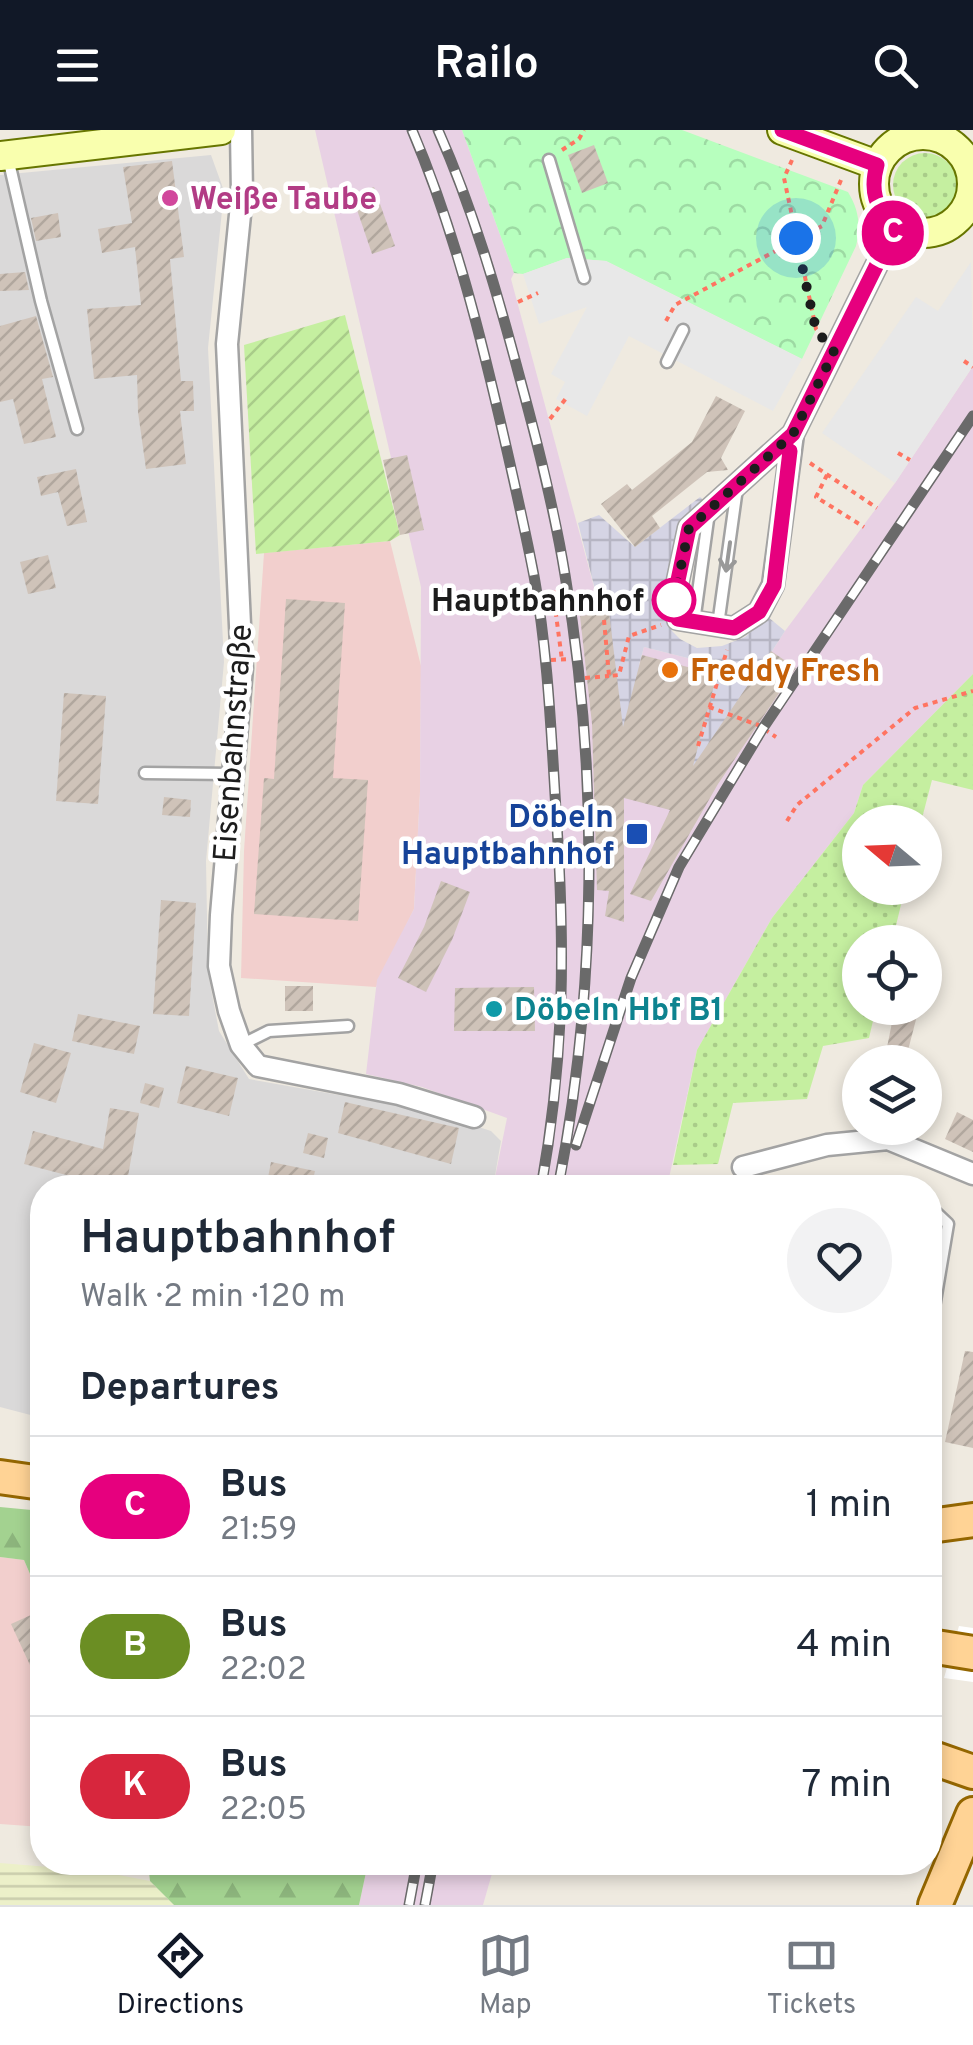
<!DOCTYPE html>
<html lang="en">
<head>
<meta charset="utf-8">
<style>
	:root { --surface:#fff; --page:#f2f2f3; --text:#1f2937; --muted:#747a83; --line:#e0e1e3; --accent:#111827 }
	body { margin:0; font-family:Overpass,sans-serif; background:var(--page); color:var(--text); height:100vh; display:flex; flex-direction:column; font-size:38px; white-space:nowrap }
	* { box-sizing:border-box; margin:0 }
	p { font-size:32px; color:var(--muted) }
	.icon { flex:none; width:55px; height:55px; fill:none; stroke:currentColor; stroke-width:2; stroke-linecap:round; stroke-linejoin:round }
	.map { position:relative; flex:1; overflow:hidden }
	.details { position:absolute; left:30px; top:1045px; width:912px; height:700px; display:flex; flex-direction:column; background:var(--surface); border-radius:40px; box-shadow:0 5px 15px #0003 }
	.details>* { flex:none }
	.badge { padding:0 20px; border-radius:32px; font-size:35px; line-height:65px }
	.needle { width:65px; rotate:289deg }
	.controls { position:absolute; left:842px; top:675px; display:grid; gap:20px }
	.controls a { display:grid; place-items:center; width:100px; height:100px; border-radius:50%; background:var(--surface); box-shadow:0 5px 15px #0003; font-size:50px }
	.you { position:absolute; width:50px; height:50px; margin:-25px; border:8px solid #fff; border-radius:50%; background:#1a73e8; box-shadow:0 0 0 15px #1a73e833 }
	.map>.badge { position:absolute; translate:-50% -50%; box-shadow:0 0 0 5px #fff }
	h2 { padding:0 50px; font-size:38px; line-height:90px }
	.round { display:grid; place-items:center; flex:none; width:105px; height:105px; border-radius:52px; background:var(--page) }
	.headline { display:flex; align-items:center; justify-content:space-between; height:170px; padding:0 50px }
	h1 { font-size:48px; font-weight:600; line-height:75px }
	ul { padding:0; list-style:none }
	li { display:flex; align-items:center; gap:30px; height:140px; padding:0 50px; border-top:2px solid var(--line) }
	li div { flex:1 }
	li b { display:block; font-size:38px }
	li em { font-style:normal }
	li .badge { min-width:110px; font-weight:700; text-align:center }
	header { display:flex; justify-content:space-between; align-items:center; height:130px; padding:0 50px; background:var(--accent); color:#fff; font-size:45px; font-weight:600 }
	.menu { display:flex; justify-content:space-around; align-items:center; height:140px; border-top:2px solid var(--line); background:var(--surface); font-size:28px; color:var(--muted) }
	.menu a { display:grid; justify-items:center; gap:5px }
	.menu .current { color:var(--accent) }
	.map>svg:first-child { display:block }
</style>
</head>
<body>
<header><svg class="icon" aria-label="menu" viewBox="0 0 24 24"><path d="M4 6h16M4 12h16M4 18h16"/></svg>Railo<svg class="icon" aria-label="search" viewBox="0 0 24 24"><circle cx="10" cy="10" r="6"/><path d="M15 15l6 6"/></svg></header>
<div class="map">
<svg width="973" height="1775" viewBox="0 0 973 1775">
	<defs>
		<pattern id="farmland-rules" width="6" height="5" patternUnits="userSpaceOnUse" patternTransform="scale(2.5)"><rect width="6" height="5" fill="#ecf0c9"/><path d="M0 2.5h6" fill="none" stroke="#cacdac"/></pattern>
		<pattern id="grass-dots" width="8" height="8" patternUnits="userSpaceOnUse" patternTransform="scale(2.5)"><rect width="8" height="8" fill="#c5efa0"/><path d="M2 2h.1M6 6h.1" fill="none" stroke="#a9cc89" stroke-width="1.8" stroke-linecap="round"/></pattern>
		<pattern id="forest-firs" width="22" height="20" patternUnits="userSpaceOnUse" patternTransform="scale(2.5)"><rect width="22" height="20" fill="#a3d290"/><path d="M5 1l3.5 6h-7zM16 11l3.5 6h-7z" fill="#8cb47c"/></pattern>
		<pattern id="park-crowns" width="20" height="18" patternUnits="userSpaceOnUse" patternTransform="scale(2.5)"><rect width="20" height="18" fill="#b7ffbe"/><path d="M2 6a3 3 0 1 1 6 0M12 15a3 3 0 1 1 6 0" fill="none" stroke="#9ddaa3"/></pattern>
		<pattern id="garden-furrows" width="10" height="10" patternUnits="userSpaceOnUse" patternTransform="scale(2.5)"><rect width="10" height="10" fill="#c5efa0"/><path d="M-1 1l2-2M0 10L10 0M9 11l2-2" fill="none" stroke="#a9cc89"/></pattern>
		<pattern id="plaza-grid" width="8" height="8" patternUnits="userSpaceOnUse" patternTransform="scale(2.5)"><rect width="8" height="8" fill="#d5d4e4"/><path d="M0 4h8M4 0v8" fill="none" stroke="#b6b5c3"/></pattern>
		<pattern id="building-hatch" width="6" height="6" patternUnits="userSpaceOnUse" patternTransform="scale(2.5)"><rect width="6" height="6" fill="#cfc3b9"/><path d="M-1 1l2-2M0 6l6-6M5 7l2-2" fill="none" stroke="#b1a79e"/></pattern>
	</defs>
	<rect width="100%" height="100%" fill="#efeae0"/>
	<path fill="#dad9d9" d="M211,25L224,61L208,218L224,532L206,731L208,843L219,901L249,949L429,981L491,1001L501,1011L493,1057L42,1058V1288L0,1277V45Z"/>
	<g fill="#f2cfcd">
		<path d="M390,411L421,536L420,662L414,779L376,857L241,848L244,721L264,423Z"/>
		<path d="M0,1427L24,1430L42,1472V1697L0,1694Z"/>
	</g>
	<g fill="#e8d1e4">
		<path d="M315,0H462L514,143L511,149L601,483L609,482L619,572L639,536L644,517L719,536L704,627L785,501L895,353L973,236V544L863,655L854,683L772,788L697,920L667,1057H493L507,988L422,957L366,944L377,850L414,779L420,662L421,457Z"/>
		<path d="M368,1733H495L483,1775H359Z"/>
	</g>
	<path fill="url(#farmland-rules)" d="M0,1733L98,1741L150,1751L174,1775H0Z"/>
	<g fill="url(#grass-dots)">
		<circle cx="925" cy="55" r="32"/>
		<path d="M973,544V660L932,650L921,692H860V758H905L892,812H860V878H876L869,908L823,916L807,969L733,973L718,1034L673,1035L697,920L772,788L854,683L863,655Z"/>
	</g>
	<g fill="url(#forest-firs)">
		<path d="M0,1377L42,1381V1472L24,1430L0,1427Z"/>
		<path d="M148,1733V1732L368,1733L359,1775H174L150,1751Z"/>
	</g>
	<path fill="url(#park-crowns)" d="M462,0H682L848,62C859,80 861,96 856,116L802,229L606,131L567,128L523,144L514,143Z"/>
	<path fill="url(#garden-furrows)" d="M345,185L400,405L390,411L256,424L244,215Z"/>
	<g fill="#e8e8e8">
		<path d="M567,128L606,131L802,229L773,281L629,206L587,286L556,269L565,252L551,244L587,177L539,194L523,144Z"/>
		<path d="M971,132L973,236L895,353L822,303L916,167L938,181Z"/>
	</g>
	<path fill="url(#plaza-grid)" d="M700,367L707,373L682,393L667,488L672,501L680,509L697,518L722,516L745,507L768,487L785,501L704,627L683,649L719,536L644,517L639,535L647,538L623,635L609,483H601L578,393L599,385L635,417Z"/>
	<path fill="#fff" d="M959,1496L973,1498V1552L944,1548Z"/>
	<g fill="url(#building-hatch)">
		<path d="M594,15L608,53L582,63L568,25Z"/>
		<path d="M172,31L184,127L170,129L181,251H193L194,281H180L186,334L146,339L138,282L137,245L94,249L87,179L141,175L135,117L102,123L98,99L132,93L123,37Z"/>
		<path d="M374,57L395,116L372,124L352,65Z"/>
		<path d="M58,83L61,107L36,111L31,88Z"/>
		<path d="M25,142L29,160L0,161V144Z"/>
		<path d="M36,186L53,247L42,249L56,307L24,314L13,269L0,272V196Z"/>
		<path d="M716,266L745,281L721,328L728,340L707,342L652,386L660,398L635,417L601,374L627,354L632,360L692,312Z"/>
		<path d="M407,325L424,400L400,405L383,330Z"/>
		<path d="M76,339L87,392L67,396L58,362L41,366L37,347Z"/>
		<path d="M48,425L56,458L28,464L20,432Z"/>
		<path d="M286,469L345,473L333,648L368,650L358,791L254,784L264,648L274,649Z"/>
		<path d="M609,482L623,597L642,525L699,540L701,531L719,536L693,636L771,521L796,538L718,654L651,771L630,764L670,680L624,668V792L605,786L609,761L597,760L592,594L580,486Z"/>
		<path d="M64,563L106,566L98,674L56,671Z"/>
		<path d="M164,667L191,670L190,687L162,685Z"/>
		<path d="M441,751L470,762L452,810L426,862L398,848L424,797Z"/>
		<path d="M161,770L196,773L189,886L153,884Z"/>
		<rect x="285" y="856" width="28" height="25"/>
		<path d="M534,857L535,901H454L455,858Z"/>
		<path d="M895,878H919L905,932H884Z"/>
		<path d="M78,884L140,896L134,924L72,911Z"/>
		<path d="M34,913L71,923L56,973L20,962Z"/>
		<path d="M186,936L238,948L229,986L177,973Z"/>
		<path d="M145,953L164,958L159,978L140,973Z"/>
		<path d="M345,972L459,998L451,1034L338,1003Z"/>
		<path d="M110,978L139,983L126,1058H96L97,1053L24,1034L33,1001L103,1019Z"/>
		<path d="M957,982L973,990V1022L945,1009Z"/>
		<path d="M308,1003L328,1008L324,1028L303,1023Z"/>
		<path d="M271,1032L315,1041L311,1058H266Z"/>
		<path d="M965,1221L973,1222V1318L945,1312Z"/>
		<path d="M42,1480V1561L11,1494Z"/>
	</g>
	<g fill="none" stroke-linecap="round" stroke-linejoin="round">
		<g stroke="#a3a3a3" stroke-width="15">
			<g id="lane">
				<path d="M8,28L41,171L77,299"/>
				<path d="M549,30L584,148"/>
				<path d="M667,232L683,200"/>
				<path d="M694,492L709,382"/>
				<path d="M718,495L737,358"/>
				<path d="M145,643L231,644"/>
				<path d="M241,915L269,901L348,896"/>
				<path d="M743,1058V1037"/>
				<path d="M930,1077L948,1094L930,1201"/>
			</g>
		</g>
		<g stroke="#a3a3a3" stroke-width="25">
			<g id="street">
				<path d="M241,0L242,65L227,214L242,538L221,785L219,836L229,881L241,915L258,936L399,964L474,987"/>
				<path d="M793,304L689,398L674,469L678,489L734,498L759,482L773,455L793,304L896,96"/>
				<path d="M743,1037L827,1015L888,1009L973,1044"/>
			</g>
		</g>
		<g stroke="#677600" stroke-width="32">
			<g id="secondary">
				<path d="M782,0L877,35"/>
				<circle cx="923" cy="54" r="49"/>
				<path d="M0,26L221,0"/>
			</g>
		</g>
		<g stroke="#946600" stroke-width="38">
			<g id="primary">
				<path d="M0,1347L42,1353"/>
				<path d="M930,1396L973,1390"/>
				<path d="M930,1516L973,1523"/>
				<path d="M930,1627L973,1642"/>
				<path d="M935,1775L973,1684"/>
			</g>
		</g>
		<g stroke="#ff7461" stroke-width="4" stroke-dasharray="5 5" stroke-linecap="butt">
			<path d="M562,20L579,9L584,0"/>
			<path d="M792,30L784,48L816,199L820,204"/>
			<path d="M518,172L538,163"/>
			<path d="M666,191L675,175L822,96L841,50"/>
			<path d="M964,231L973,237"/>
			<path d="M550,289L567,267"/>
			<path d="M898,323L910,330"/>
			<path d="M810,333L877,378"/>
			<path d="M827,345L816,367L864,397"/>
			<path d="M553,462L562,530"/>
			<path d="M543,464L561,462"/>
			<path d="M604,490L609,546L619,545L629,506L661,495"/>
			<path d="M551,530L571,529"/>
			<path d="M585,548L609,546"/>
			<path d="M709,577L758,595L776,607"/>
			<path d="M698,616L727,520"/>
			<path d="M787,691L797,675L915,578L973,561"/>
		</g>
		<use href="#lane" stroke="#fff" stroke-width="10"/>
		<use href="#street" stroke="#fff" stroke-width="20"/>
		<use href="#secondary" stroke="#f9ffae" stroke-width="28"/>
		<use href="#primary" stroke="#ffd395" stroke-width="32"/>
		<g stroke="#6a6a6a" stroke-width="11">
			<g id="rail">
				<path d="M412,0C452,94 477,191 500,290C512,342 524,394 534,446C548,523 551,602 556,680C565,814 565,924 541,1058"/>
				<path d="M438,0C473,79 497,162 519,245C537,311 554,377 565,445C599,645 597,858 558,1058"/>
				<path d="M576,1015L631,848L679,737L763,598L973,286"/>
				<path d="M409,1775L417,1732"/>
				<path d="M425,1775L433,1732"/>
			</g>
		</g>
		<use href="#rail" stroke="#fff" stroke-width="8" stroke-dasharray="22" stroke-linecap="butt"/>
	</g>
	<defs><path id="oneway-shaft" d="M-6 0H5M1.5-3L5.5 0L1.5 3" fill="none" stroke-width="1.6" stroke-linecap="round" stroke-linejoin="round" transform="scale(2.5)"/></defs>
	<use stroke="#999" href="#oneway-shaft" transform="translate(728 427) rotate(98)"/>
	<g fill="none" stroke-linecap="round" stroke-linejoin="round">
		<g stroke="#fff" stroke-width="22">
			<path id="line" d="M782,0L877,35C870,59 875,81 896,96L793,304L689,398L674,469L678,489L734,498L759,482L774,455L790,321"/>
		</g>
		<use href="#line" stroke="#e6007e" stroke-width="15"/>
		<path stroke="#1c1c1c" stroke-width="10" stroke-dasharray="0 18" d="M674,470L689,398L793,304L834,222L816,200L796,108"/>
	</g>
	<circle fill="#d1479c" stroke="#fff" stroke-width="4" cx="170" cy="68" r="10"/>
	<circle fill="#fff" stroke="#e6007e" stroke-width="5" cx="674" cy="470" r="20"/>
	<circle fill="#e8710a" stroke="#fff" stroke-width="4" cx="670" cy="540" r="10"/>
	<rect fill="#1a4fb4" stroke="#fff" stroke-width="4" x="625" y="692" width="24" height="24" rx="5"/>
	<circle fill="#0f9aa8" stroke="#fff" stroke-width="4" cx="494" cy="879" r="10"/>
	<g text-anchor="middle" stroke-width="9" stroke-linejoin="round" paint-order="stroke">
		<g font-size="32" font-weight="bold" fill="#b23c85" stroke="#fff" text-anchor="start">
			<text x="190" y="79">Weiße Taube</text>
		</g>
		<g font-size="32" font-weight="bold" fill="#1c1c1c" stroke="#fff" text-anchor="end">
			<text x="644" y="481">Hauptbahnhof</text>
		</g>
		<g font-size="32" font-weight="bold" fill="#c56008" stroke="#fff" text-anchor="start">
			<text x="690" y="551">Freddy Fresh</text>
		</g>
		<g font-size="32" fill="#1c1c1c" stroke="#fff">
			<text transform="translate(232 613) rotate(-86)" y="11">Eisenbahnstraße</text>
		</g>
		<g font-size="32" font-weight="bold" fill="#164399" stroke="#fff" text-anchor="end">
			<text x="614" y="697">Döbeln<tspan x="614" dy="37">Hauptbahnhof</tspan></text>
		</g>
		<g font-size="32" font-weight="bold" fill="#0d838f" stroke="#fff" text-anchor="start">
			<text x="514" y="890">Döbeln Hbf B1</text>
		</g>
	</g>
</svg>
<div class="controls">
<a><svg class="needle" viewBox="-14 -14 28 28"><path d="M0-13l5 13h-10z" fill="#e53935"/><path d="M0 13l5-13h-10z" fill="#747a83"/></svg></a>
<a><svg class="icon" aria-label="locate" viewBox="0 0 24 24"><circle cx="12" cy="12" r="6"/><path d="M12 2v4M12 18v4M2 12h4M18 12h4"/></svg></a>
<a><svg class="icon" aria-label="layers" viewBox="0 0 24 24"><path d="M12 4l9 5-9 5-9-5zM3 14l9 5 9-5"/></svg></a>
</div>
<div class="you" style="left:796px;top:108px"></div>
<b class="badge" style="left:893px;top:103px;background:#e6007e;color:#fff">C</b>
<section class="details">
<div class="headline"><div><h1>Hauptbahnhof</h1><p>Walk · 2 min · 120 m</p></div><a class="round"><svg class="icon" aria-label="heart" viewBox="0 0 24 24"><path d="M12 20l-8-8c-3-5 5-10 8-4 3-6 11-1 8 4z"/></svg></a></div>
<h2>Departures</h2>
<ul>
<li><span class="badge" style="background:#e6007e;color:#fff">C</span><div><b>Bus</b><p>21:59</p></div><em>1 min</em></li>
<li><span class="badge" style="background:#6b8e23;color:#fff">B</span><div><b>Bus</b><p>22:02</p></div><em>4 min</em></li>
<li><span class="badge" style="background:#d7263d;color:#fff">K</span><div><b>Bus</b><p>22:05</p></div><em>7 min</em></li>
</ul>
</section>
</div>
<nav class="menu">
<a class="current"><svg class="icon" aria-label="directions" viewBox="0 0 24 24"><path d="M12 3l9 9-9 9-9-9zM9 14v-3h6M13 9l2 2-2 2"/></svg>Directions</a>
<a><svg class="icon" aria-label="map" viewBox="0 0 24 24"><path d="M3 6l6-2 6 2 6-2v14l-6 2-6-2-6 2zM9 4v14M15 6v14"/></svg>Map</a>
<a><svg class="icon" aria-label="tickets" viewBox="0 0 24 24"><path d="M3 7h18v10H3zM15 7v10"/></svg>Tickets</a>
</nav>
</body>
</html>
